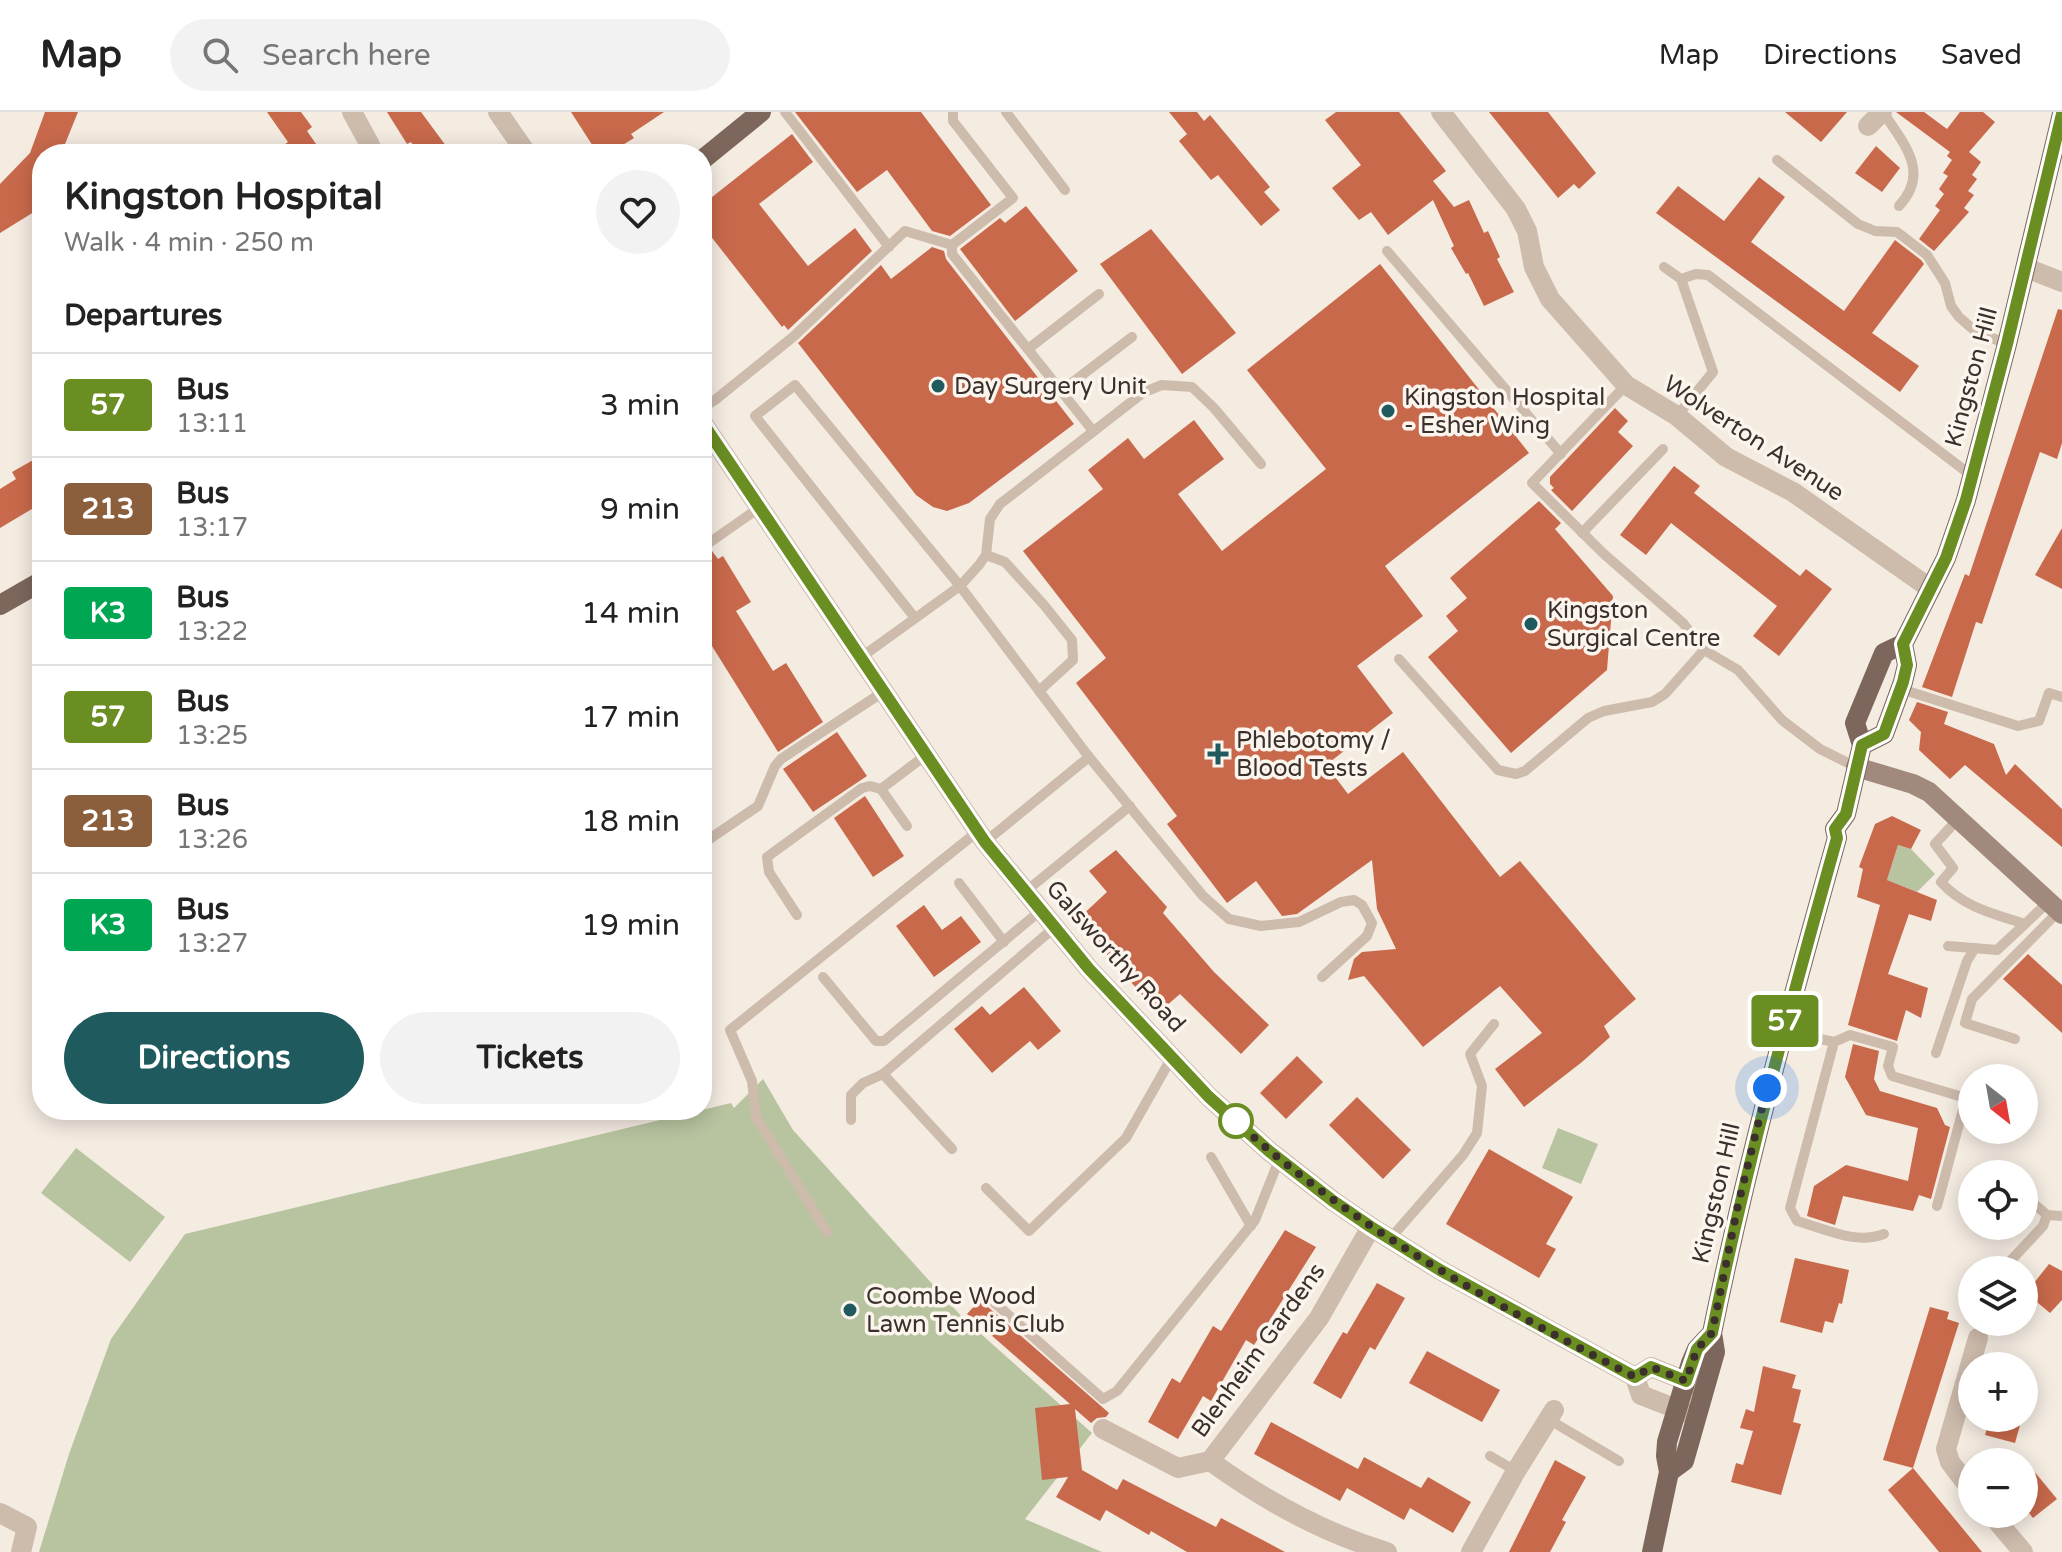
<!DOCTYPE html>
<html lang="en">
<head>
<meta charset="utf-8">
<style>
	:root { --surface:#fff; --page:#f2f2f2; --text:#222; --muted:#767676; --line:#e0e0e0; --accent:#1f5a5e }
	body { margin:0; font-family:"Varela Round",sans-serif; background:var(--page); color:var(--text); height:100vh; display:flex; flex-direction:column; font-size:30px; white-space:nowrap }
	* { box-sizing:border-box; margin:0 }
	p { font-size:26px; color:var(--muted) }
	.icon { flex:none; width:44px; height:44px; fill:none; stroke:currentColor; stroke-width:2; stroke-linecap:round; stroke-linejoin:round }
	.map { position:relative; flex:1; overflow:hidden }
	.details { position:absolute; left:32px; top:32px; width:680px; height:976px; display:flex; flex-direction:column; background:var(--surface); border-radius:32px; box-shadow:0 4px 20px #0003 }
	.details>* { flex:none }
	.badge { padding:0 16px; border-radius:6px; font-size:28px; line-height:52px }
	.needle { width:52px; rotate:149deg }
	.tools { position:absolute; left:1958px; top:952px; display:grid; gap:16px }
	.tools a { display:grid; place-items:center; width:80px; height:80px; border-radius:50%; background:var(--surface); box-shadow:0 4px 20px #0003; font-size:40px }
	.you { position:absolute; width:40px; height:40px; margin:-20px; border:6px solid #fff; border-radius:50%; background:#1a73e8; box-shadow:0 0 0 12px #1a73e833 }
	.map>.badge { position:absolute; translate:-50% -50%; box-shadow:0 0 0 4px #fff }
	h2 { padding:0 32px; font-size:30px; line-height:72px }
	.round { display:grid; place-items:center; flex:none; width:84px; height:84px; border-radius:42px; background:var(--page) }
	.summary { display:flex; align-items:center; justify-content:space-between; height:136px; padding:0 32px }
	h1 { font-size:38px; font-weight:700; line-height:60px }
	.cta { display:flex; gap:16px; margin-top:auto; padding:16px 32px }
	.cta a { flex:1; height:92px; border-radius:48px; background:var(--accent); color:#fff; font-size:32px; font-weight:700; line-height:92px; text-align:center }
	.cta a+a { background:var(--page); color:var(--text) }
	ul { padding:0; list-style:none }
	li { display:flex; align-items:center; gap:24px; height:104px; padding:0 32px; border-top:2px solid var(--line) }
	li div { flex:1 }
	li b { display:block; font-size:30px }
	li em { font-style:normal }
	li .badge { min-width:88px; font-weight:700; text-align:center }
	header { display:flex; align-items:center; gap:48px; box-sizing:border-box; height:112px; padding:0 40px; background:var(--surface); border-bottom:2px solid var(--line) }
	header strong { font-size:38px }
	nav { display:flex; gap:44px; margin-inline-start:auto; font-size:28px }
	.search { width:560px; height:72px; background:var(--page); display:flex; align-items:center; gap:20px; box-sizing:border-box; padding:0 28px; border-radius:44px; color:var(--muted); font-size:30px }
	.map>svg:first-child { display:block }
</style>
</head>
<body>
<header>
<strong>Map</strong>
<div class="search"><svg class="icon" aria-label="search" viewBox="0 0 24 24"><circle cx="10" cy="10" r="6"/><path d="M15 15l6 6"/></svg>Search here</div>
<nav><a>Map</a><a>Directions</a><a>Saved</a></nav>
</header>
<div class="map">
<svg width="2062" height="1440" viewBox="0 0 2062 1440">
	<rect width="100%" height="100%" fill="#f4ebe1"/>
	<g fill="#b8c4a0">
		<path d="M1898,733L1911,737L1935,762L1917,780L1887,768Z"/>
		<path d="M763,967L793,1018L963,1206L1092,1321L1025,1407L1102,1440H39L69,1342L111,1227L185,1122L731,991L734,996Z"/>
		<path d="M1558,1016L1598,1032L1581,1072L1542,1056Z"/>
		<path d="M76,1036L165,1105L130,1150L41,1081Z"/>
	</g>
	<g fill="#c8694b">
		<path d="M45,0H78L61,42H42V95L0,121V72L30,41Z"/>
		<path d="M267,0H301L312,15L307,19L323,42H272L288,30Z"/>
		<path d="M387,0H421L452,42H419L411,30L407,32Z"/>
		<path d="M571,0H664L631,22L634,26L608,42H598Z"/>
		<path d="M795,0H921L991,93L950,124L932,119L887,58L857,80Z"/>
		<path d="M1169,0H1197L1204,9L1210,3L1270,75L1264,80L1280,98L1261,114L1218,63L1211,68L1179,29L1187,22Z"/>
		<path d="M1336,0H1399L1446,59L1433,69L1454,95L1469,88L1484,121L1488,119L1500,145L1497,147L1514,180L1484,194L1468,161L1466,162L1451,136L1454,134L1433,88L1388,123L1371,100L1359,108L1332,76L1361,53L1325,8Z"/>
		<path d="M1489,0H1548L1596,61L1579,77L1574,72L1558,86Z"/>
		<path d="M1785,0H1847L1821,30Z"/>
		<path d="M1896,0H1924L1947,17L1960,0H1983L1995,10L1969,40L1981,50L1972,63L1977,67L1968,79L1974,83L1964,96L1969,100L1934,139L1919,127L1940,98L1935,94L1944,82L1939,77L1948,64L1943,61L1952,48L1947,44L1950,40Z"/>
		<path d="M792,22L813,50L759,92L808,154L855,116L872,139L788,218L784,213L782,215L702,113V93Z"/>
		<path d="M1876,34L1900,56L1882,80L1855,61Z"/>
		<path d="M1759,65L1785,85L1751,130L1844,199L1895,128L1921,148L1924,152L1872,221L1919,254L1900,280L1656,101L1678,74L1724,109Z"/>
		<path d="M1026,94L1078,159L1015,209L960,137L1000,106L1005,111Z"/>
		<path d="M1151,117L1236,221L1182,262L1100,152Z"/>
		<path d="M932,135L944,139L946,147L1074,312L969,391L947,399L933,395L916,383L798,231L881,153L891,167Z"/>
		<path d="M1380,152L1529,341L1385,454L1423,504L1357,554L1393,601L1326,653L1348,682L1403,640L1500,765L1520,749L1636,887L1604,914L1610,925L1582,950L1524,995L1495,957L1542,921L1500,874L1423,935L1364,864L1348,868L1354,847L1362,840L1396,837L1377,797L1372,748L1297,802L1282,804L1256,769L1227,791L1167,712L1177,704L1076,571L1106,546L1023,439L1103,377L1088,358L1128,326L1144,347L1194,308L1224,347L1178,382L1222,439L1326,357L1247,258Z"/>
		<path d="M2058,197L2062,198V331L2057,347L2040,340L1982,512L1976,510L1952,585L1922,575L1965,462L1969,464Z"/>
		<path d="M1615,296L1628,309L1618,320L1633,334L1572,399L1551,378L1554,376L1550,372V365Z"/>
		<path d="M42,343V391L0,416V377L16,367L12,360Z"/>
		<path d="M1674,354L1700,374L1694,381L1800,464L1806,457L1832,477L1779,544L1753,524L1777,494L1671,411L1646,443L1620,423Z"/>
		<path d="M1539,389L1561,411L1555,417L1613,484L1607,558L1511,641L1428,545L1458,519L1446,504L1467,486L1450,466Z"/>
		<path d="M2062,416V477L2035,463Z"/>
		<path d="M712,439L718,447L723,444L751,490L736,499L773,559L786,551L823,610L778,640L702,518V440Z"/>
		<path d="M1917,590L1948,600L1944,612L1994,632L2006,663L2015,652L2062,697V735L1965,653L1950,667L1919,638L1921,620L1909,608Z"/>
		<path d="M837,620L867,664L813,700L783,657Z"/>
		<path d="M865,684L904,744L873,765L834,706Z"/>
		<path d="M1892,704L1921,718L1911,737L1898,733L1887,768L1937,788L1931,809L1909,802L1888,862L1928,876L1921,906L1906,898L1897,929L1848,913L1880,793L1857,785L1863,757L1859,755L1875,712Z"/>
		<path d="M1116,738L1167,795L1163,801L1214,860L1269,913L1241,942L1180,882L1158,901L1077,808L1107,780L1089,759Z"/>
		<path d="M924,793L942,818L961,804L981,830L934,865L896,814Z"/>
		<path d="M2028,842L2062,873V921L2003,867Z"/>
		<path d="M1024,875L1061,919L1038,938L1030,929L992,961L954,917L982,894L990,903Z"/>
		<path d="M1853,932L1879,939L1874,967L1880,979L1937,996L1945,1013L1950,1015L1931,1087L1919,1083L1913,1099L1843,1084L1835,1113L1807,1104L1814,1074L1846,1053L1908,1069L1918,1016L1866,1003L1845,965Z"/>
		<path d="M1297,944L1323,970L1286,1007L1260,981Z"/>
		<path d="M1357,985L1411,1038L1383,1067L1329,1013Z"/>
		<path d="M1489,1037L1573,1085L1546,1132L1556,1137L1539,1166L1446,1112Z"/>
		<path d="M1285,1118L1316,1135L1254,1233L1246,1228L1211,1289L1203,1284L1178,1327L1148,1310L1172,1266L1180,1271L1213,1214L1221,1219Z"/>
		<path d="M1795,1146L1849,1158L1842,1192L1839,1191L1833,1211L1825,1209L1822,1221L1780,1210Z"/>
		<path d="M2049,1152L2062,1159V1188L2050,1201L2026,1181Z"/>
		<path d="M1377,1171L1405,1186L1375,1238L1370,1235L1341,1287L1313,1271L1343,1220L1347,1222Z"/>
		<path d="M980,1188L1109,1301L1106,1305L1097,1306L1091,1311L1075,1297L1082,1358L1117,1378L1123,1367L1216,1415L1221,1406L1285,1440H1187L1151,1419L1149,1423L1106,1398L1100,1409L1056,1385L1068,1365L1042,1368L1035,1296L1070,1292L967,1202Z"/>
		<path d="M1930,1195L1949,1200L1947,1207L1959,1211L1913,1356L1883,1348Z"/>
		<path d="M1427,1239L1500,1278L1482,1310L1409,1271Z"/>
		<path d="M1763,1254L1796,1263L1792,1276L1801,1278L1793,1310L1801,1312L1781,1383L1731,1370L1736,1351L1743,1353L1753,1319L1740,1316L1746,1297L1754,1300Z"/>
		<path d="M1990,1306H2022L2015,1331L1985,1323Z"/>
		<path d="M1271,1310L1358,1357L1364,1345L1421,1376L1428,1365L1471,1390L1453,1421L1410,1396L1404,1408L1347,1376L1340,1389L1254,1342Z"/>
		<path d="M2024,1347L2057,1387L2033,1406L2024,1395Z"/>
		<path d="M1555,1348L1586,1365L1562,1408L1566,1410L1550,1440H1509Z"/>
		<path d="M1913,1356L1982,1440H1939L1888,1378Z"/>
	</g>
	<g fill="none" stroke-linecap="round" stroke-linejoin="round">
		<g stroke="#cdbbac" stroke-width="10">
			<path d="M785,0L889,135"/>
			<path d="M953,0V9L1013,86L952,133V142L1093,319"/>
			<path d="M1006,0L1065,78"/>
			<path d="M1883,0C1903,31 1931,60 1899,94"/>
			<path d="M1777,48L1858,112L1875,119L1897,120L1927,143L1945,171L1951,194L1959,205L1975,219L2007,232"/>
			<path d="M1387,139L1561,342"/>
			<path d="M1664,155L1681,167L1713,260L1677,304"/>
			<path d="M1681,167L1696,162L1708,163L1972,364"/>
			<path d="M1028,237L1099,182"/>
			<path d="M1626,273L1532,371L1604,442L1683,511L1704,538L1738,558L1782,608L1820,637L1856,655"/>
			<path d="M1061,279L1132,225"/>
			<path d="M702,296L715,288L793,225L905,119L952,133"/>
			<path d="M1582,421L1663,337"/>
			<path d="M706,433L759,396"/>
			<path d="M986,443L1005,450L1044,493L1072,528L1073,548L1039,579"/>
			<path d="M915,506L755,304L795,273L960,474L1089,645L1203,784L1229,807L1261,814L1299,810L1341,790L1354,788L1362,793L1372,811L1367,824L1322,865"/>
			<path d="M860,546L960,474L979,453L986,443L990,407L1000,392L1144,280L1162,273L1192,275L1214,296L1261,352"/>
			<path d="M1399,547L1498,658L1516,662L1525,659L1588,606L1604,599L1652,590L1665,582L1704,538"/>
			<path d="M1901,577L2018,614L2039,609L2049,581L2062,585"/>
			<path d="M1958,707L1935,732L1953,756L1941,770C1963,795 1994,802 2025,812L2048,790"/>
			<path d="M907,714L881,677L926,643"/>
			<path d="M985,730L1089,645"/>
			<path d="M702,732L758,694L775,654L781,647L883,580"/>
			<path d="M959,771L1004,830"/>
			<path d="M1025,780L1130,694"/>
			<path d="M797,803L769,760L767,745L862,676L870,674L881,677"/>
			<path d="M1948,834L1997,838L2025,812"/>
			<path d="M823,865L876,929H884L1040,799"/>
			<path d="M1783,919L1834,930L1850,923L1893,935L1888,954L1892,964L1966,986L1937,1094"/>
			<path d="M2015,927L1965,911L1972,887L2059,799"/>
			<path d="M1834,930L1790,1096L1797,1109C1826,1117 1855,1133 1884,1122"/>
			<path d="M1936,941L1967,849L1975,836"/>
			<path d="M851,1008V983L863,971L883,962"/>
			<path d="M952,1037L883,962L1054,816"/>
			<path d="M1211,1045L1251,1114"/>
			<path d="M1997,1058L2001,1062"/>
			<path d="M986,1076L1029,1119L1126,1026L1172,945"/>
			<path d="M2024,1083L2047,1103L2062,1104"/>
			<path d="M827,1120L756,1005L752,969L730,918L977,720"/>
			<path d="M1390,1127L1463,1043L1477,1021L1482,974L1470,942L1494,912"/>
			<path d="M2002,1158L2043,1114L2047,1103"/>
			<path d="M987,1184L1103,1287L1117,1279L1255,1108L1279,1048"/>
			<path d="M1548,1307L1619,1349"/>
			<path d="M1490,1344L1516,1359"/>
		</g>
		<g stroke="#cdbbac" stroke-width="20">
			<path d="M352,0L370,33"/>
			<path d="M1441,0L1516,97L1527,119L1534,155L1550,187L1626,273L1677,304L1726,345L1793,380L1931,477"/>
			<path d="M1868,14L1882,0"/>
			<path d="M2026,156L2062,170"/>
			<path d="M1103,1317L1178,1356L1210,1349C1264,1388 1323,1421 1387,1440"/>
			<path d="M1210,1349L1319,1206L1371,1115"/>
			<path d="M1972,1379L1950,1350L1946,1337L1978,1226"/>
			<path d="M0,1401L27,1415L21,1440"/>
			<path d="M1991,1402L2023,1440"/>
			<path d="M1471,1440L1516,1359L1554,1298"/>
		</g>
		<g stroke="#cdbbac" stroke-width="20">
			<path d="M498,0L527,42"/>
			<path d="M702,310L985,730L1089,857L1209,985L1269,1039L1333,1089L1371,1115L1440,1158L1635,1265L1641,1283L1692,1303"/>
			<path d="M1635,1265L1651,1255L1701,1275"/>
		</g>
		<path stroke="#a18a7d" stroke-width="20" d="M1856,655L1913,672L1929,680L2062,802"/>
		<g stroke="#7d675c" stroke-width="20">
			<path d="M702,48L761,0"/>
			<path d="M0,493L42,469"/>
			<path d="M1862,633L1884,622L1903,570L1907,553L1903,532L1946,446L1966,388L2007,232L2062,2"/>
			<path d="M1669,1360L1684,1349L1715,1240L1712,1221C1746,1054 1791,890 1837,726L1835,717L1846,702L1862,633L1855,611L1884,541L1903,532"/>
			<path d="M1652,1440L1669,1360L1666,1344L1667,1330L1691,1251L1697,1237L1712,1221"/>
		</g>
	</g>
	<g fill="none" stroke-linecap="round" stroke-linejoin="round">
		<g stroke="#fff" stroke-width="18">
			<path id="line" d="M702,310L985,730L1089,857L1209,985L1269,1039L1333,1089L1371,1115L1440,1158L1635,1265L1651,1255L1686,1269L1697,1237L1712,1221C1746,1054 1791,890 1837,726L1835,717L1846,702L1862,633L1884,622L1903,570L1907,553L1903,532L1946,446L1966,388L2007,232L2062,2"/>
		</g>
		<use href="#line" stroke="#6b8e23" stroke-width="12"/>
		<path stroke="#3b302b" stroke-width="8" stroke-dasharray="0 14.4" d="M1236,1009L1229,1003C1348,1113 1492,1191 1635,1265L1651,1255L1686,1269L1697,1237L1712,1221L1738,1093L1767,976"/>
	</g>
	<g fill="#1f5a5e" stroke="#fbf5ee" stroke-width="3">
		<circle cx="938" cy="274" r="8"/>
		<circle cx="1388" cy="299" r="8"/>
		<circle cx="1531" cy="512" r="8"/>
		<path d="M1214 630h8v8h8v8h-8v8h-8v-8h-8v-8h8z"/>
		<circle cx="850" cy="1198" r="8"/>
	</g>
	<circle fill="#fff" stroke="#6b8e23" stroke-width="4" cx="1236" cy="1009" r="16"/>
	<g text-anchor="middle" stroke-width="7" stroke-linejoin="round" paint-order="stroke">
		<g font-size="24" fill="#3b302b" stroke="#fbf5ee">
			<text transform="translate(1971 265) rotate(-75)" y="8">Kingston Hill</text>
			<text transform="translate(1754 326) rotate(33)" y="8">Wolverton Avenue</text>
			<text transform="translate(1116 844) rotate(48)" y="8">Galsworthy Road</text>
			<text transform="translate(1716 1081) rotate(-77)" y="8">Kingston Hill</text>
			<text transform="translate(1258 1238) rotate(-54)" y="8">Blenheim Gardens</text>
		</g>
		<g font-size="24" fill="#3b302b" stroke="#fbf5ee" text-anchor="start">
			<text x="954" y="282">Day Surgery Unit</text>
			<text x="1404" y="293">Kingston Hospital<tspan x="1404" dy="28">- Esher Wing</tspan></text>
			<text x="1547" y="506">Kingston<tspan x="1547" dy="28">Surgical Centre</tspan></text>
			<text x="1236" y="636">Phlebotomy /<tspan x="1236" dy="28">Blood Tests</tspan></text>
			<text x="866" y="1192">Coombe Wood<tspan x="866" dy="28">Lawn Tennis Club</tspan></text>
		</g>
	</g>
</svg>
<div class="tools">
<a><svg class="needle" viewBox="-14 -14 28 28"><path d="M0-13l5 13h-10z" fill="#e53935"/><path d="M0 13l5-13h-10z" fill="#767676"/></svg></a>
<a><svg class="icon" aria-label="locate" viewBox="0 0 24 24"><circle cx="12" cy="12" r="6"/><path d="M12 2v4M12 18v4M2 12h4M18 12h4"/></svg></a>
<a><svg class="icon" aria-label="layers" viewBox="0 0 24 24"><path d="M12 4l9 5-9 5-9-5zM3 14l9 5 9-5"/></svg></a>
<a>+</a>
<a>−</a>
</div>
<div class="you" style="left:1767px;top:976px"></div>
<b class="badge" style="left:1785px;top:909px;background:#6b8e23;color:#fff">57</b>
<section class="details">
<div class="summary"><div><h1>Kingston Hospital</h1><p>Walk · 4 min · 250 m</p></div><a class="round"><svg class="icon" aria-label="heart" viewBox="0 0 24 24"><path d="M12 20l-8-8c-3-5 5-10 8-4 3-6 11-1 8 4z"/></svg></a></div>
<h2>Departures</h2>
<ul>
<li><span class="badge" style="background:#6b8e23;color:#fff">57</span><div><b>Bus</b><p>13:11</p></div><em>3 min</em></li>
<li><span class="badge" style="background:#8b5e3c;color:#fff">213</span><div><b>Bus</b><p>13:17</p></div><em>9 min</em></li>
<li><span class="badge" style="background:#00a651;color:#fff">K3</span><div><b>Bus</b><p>13:22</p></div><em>14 min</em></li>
<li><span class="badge" style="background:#6b8e23;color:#fff">57</span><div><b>Bus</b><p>13:25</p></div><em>17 min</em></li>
<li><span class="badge" style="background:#8b5e3c;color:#fff">213</span><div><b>Bus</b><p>13:26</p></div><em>18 min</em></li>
<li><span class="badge" style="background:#00a651;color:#fff">K3</span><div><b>Bus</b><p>13:27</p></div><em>19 min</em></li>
</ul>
<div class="cta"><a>Directions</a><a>Tickets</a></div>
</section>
</div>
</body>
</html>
